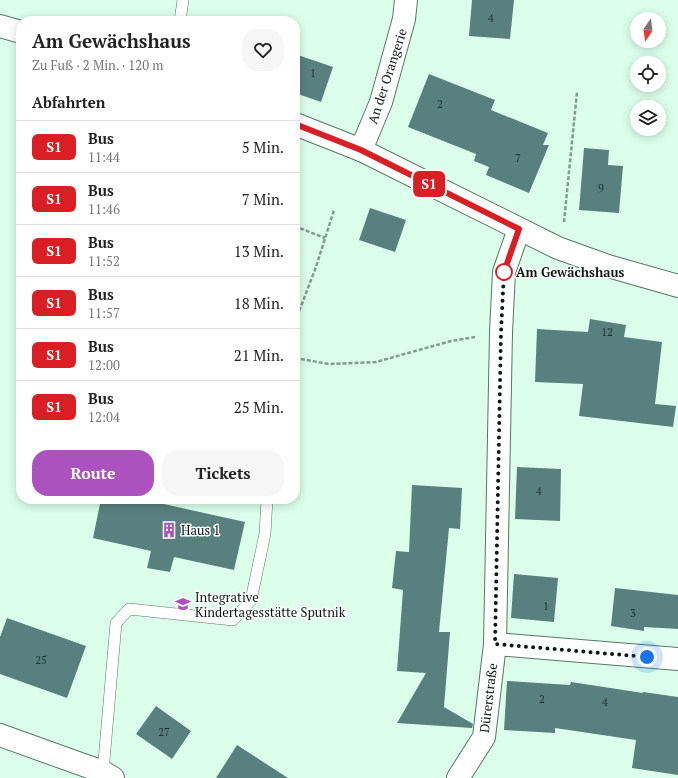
<!DOCTYPE html>
<html lang="de">
<head>
<meta charset="utf-8">
<style>
	:root { --surface:#fff; --page:#f6f6f6; --text:#222; --muted:#767676; --line:#e0e0e0; --accent:#ab52bf }
	body { margin:0; font-family:"PT Serif",serif; background:var(--page); color:var(--text); height:100vh; display:flex; flex-direction:column; font-size:15px; white-space:nowrap }
	* { box-sizing:border-box; margin:0 }
	p { font-size:13px; color:var(--muted) }
	.icon { flex:none; width:22px; height:22px; fill:none; stroke:currentColor; stroke-width:2; stroke-linecap:round; stroke-linejoin:round }
	.map { position:relative; flex:1; overflow:hidden }
	.details { position:absolute; left:16px; top:16px; width:284px; height:488px; display:flex; flex-direction:column; background:var(--surface); border-radius:16px; box-shadow:0 2px 10px #0003 }
	.details>* { flex:none }
	.badge { padding:0 8px; border-radius:6px; font-size:14px; line-height:26px }
	.needle { width:26px; rotate:194deg }
	.buttons { position:absolute; left:630px; top:12px; display:grid; gap:8px }
	.buttons a { display:grid; place-items:center; width:36px; height:36px; border-radius:50%; background:var(--surface); box-shadow:0 2px 10px #0003; font-size:20px }
	.you { position:absolute; width:20px; height:20px; margin:-10px; border:3px solid #fff; border-radius:50%; background:#1a73e8; box-shadow:0 0 0 6px #1a73e833 }
	.map>.badge { position:absolute; translate:-50% -50%; box-shadow:0 0 0 2px #fff }
	h2 { padding:0 16px; font-size:15px; line-height:36px }
	.round { display:grid; place-items:center; flex:none; width:42px; height:42px; border-radius:16px; background:var(--page) }
	.summary { display:flex; align-items:center; justify-content:space-between; height:68px; padding:0 16px }
	h1 { font-size:19px; font-weight:800; line-height:30px }
	.button { display:flex; gap:8px; margin-top:auto; padding:8px 16px }
	.button a { flex:1; height:46px; border-radius:16px; background:var(--accent); color:#fff; font-size:16px; font-weight:800; line-height:46px; text-align:center }
	.button a+a { background:var(--page); color:var(--text) }
	ul { padding:0; list-style:none }
	li { display:flex; align-items:center; gap:12px; height:52px; padding:0 16px; border-top:1px solid var(--line) }
	li div { flex:1 }
	li b { display:block; font-size:15px }
	li em { font-style:normal }
	li .badge { min-width:44px; font-weight:700; text-align:center }
	.map>svg:first-child { display:block }
</style>
</head>
<body>
<div class="map">
<svg width="678" height="778" viewBox="0 0 678 778">
	<rect width="100%" height="100%" fill="#dbffeb"/>
	<g fill="#58807f">
		<path d="M472,0H514L510,39L469,36Z"/>
		<path d="M295,54L333,67L321,102L295,93Z"/>
		<path d="M429,74L495,100L491,110L548,133L543,145H549L529,193L486,175L489,167L474,161L476,154L408,127Z"/>
		<path d="M584,148L609,150L608,165L623,166L619,213L579,210Z"/>
		<path d="M370,208L406,220L395,252L359,240Z"/>
		<path d="M590,319L626,325L624,337L662,342L655,404L676,406L673,427L579,416L583,384L535,382L537,329L588,332Z"/>
		<path d="M517,467L561,469L560,521L515,519Z"/>
		<path d="M412,485L462,488L460,529L449,528L439,632H450L444,707L473,724L472,728L397,723L426,673L397,671L403,590L392,588L396,551L409,552Z"/>
		<path d="M101,499H141L245,522L234,570L174,557L170,572L147,568L151,551L93,538Z"/>
		<path d="M514,574L558,578L554,622L511,618Z"/>
		<path d="M615,588L678,595V629L644,627V631L611,626Z"/>
		<path d="M7,618L86,646L67,698L0,674V637Z"/>
		<path d="M507,681L570,685L571,682L643,693V692L678,697V775L632,768L636,740L555,728V733L504,730Z"/>
		<path d="M156,706L191,731L172,759L136,734Z"/>
		<path d="M237,745L288,778H216Z"/>
	</g>
	<g fill="none" stroke-linecap="round" stroke-linejoin="round">
		<g stroke="#577766" stroke-width="12">
			<g id="lane">
				<path d="M180,21L183,0"/>
				<path d="M103,772L116,623L129,609L233,620L251,600L265,534L267,499"/>
			</g>
		</g>
		<g stroke="#577766" stroke-width="24">
			<g id="street">
				<path d="M0,26L21,32"/>
				<path d="M295,124L361,150L558,248L608,266L678,286"/>
				<path d="M361,150L381,102L404,19L406,0"/>
				<path d="M495,644L678,659"/>
				<path d="M0,735L103,772L113,778"/>
				<path d="M458,778L484,737L495,644L501,332L504,272L519,229"/>
			</g>
		</g>
		<g stroke="#829c8e" stroke-width="2.5" stroke-dasharray="4 2" stroke-linecap="butt">
			<path d="M564,222L577,92"/>
			<path d="M295,225L302,229L325,238"/>
			<path d="M295,322L316,267L334,210"/>
			<path d="M295,358L329,364L376,362L451,341L475,337"/>
		</g>
		<use href="#lane" stroke="#fff" stroke-width="11"/>
		<use href="#street" stroke="#fff" stroke-width="22"/>
	</g>
	<g fill="none" stroke-linecap="round" stroke-linejoin="round">
		<g stroke="#fff" stroke-width="9">
			<path id="line" d="M295,124L361,150L519,229L504,272"/>
		</g>
		<use href="#line" stroke="#da1f24" stroke-width="6"/>
		<path stroke="#0c1913" stroke-width="4" stroke-dasharray="0 7.2" d="M504,272L501,332L495,644L647,657"/>
	</g>
	<defs>
		<g id="building-bare" transform="scale(1.2)"><path d="M-4-6H4V6H1V3H-1V6H-4ZM-2.5-4.3h1.7v1.8h-1.7ZM.8-4.3h1.7v1.8H.8ZM-2.5-1h1.7V.8h-1.7ZM.8-1h1.7V.8H.8Z" fill="#ab52bf" stroke="#fff" stroke-width="2.5" paint-order="stroke"/></g>
		<g id="school-bare" transform="scale(1.2)"><path d="M0-5L7-2L0 1L-7-2ZM-4 1L0 2.5L4 1V4Q0 6-4 4Z" fill="#ab52bf" stroke="#fff" stroke-width="2.5" paint-order="stroke"/></g>
	</defs>
	<g fill-rule="evenodd">
		<use href="#building-bare" x="169" y="530"/>
		<use href="#school-bare" x="183" y="604"/>
	</g>
	<circle fill="#fff" stroke="#da1f24" stroke-width="2" cx="504" cy="272" r="8"/>
	<g text-anchor="middle" stroke-width="3" stroke-linejoin="round" paint-order="stroke">
		<g font-size="11" fill="#1f332e">
			<text x="491" y="22">4</text>
			<text x="313" y="77">1</text>
			<text x="440" y="108">2</text>
			<text x="518" y="162">7</text>
			<text x="601" y="192">9</text>
			<text x="607" y="336">12</text>
			<text x="539" y="495">4</text>
			<text x="546" y="610">1</text>
			<text x="633" y="617">3</text>
			<text x="41" y="664">25</text>
			<text x="542" y="703">2</text>
			<text x="605" y="706">4</text>
			<text x="164" y="736">27</text>
		</g>
		<g font-size="13" fill="#0c1913" stroke="#fff">
			<text transform="translate(387 76) rotate(-72)" y="5">An der Orangerie</text>
			<text transform="translate(488 698) rotate(-83)" y="5">Dürerstraße</text>
		</g>
		<g font-size="13" font-weight="bold" fill="#0c1913" stroke="#fff" text-anchor="start">
			<text x="516" y="277">Am Gewächshaus</text>
		</g>
		<g font-size="13" fill="#0c1913" stroke="#fff" text-anchor="start">
			<text x="181" y="535">Haus 1</text>
			<text x="195" y="602">Integrative<tspan x="195" dy="15">Kindertagesstätte Sputnik</tspan></text>
		</g>
	</g>
</svg>
<div class="buttons">
<a><svg class="needle" viewBox="-14 -14 28 28"><path d="M0-13l5 13h-10z" fill="#e53935"/><path d="M0 13l5-13h-10z" fill="#767676"/></svg></a>
<a><svg class="icon" aria-label="locate" viewBox="0 0 24 24"><circle cx="12" cy="12" r="6"/><path d="M12 2v4M12 18v4M2 12h4M18 12h4"/></svg></a>
<a><svg class="icon" aria-label="layers" viewBox="0 0 24 24"><path d="M12 4l9 5-9 5-9-5zM3 14l9 5 9-5"/></svg></a>
</div>
<div class="you" style="left:647px;top:657px"></div>
<b class="badge" style="left:429px;top:184px;background:#da1f24;color:#fff">S1</b>
<section class="details">
<div class="summary"><div><h1>Am Gewächshaus</h1><p>Zu Fuß · 2 Min. · 120 m</p></div><a class="round"><svg class="icon" aria-label="heart" viewBox="0 0 24 24"><path d="M12 20l-8-8c-3-5 5-10 8-4 3-6 11-1 8 4z"/></svg></a></div>
<h2>Abfahrten</h2>
<ul>
<li><span class="badge" style="background:#da1f24;color:#fff">S1</span><div><b>Bus</b><p>11:44</p></div><em>5 Min.</em></li>
<li><span class="badge" style="background:#da1f24;color:#fff">S1</span><div><b>Bus</b><p>11:46</p></div><em>7 Min.</em></li>
<li><span class="badge" style="background:#da1f24;color:#fff">S1</span><div><b>Bus</b><p>11:52</p></div><em>13 Min.</em></li>
<li><span class="badge" style="background:#da1f24;color:#fff">S1</span><div><b>Bus</b><p>11:57</p></div><em>18 Min.</em></li>
<li><span class="badge" style="background:#da1f24;color:#fff">S1</span><div><b>Bus</b><p>12:00</p></div><em>21 Min.</em></li>
<li><span class="badge" style="background:#da1f24;color:#fff">S1</span><div><b>Bus</b><p>12:04</p></div><em>25 Min.</em></li>
</ul>
<div class="button"><a>Route</a><a>Tickets</a></div>
</section>
</div>
</body>
</html>
